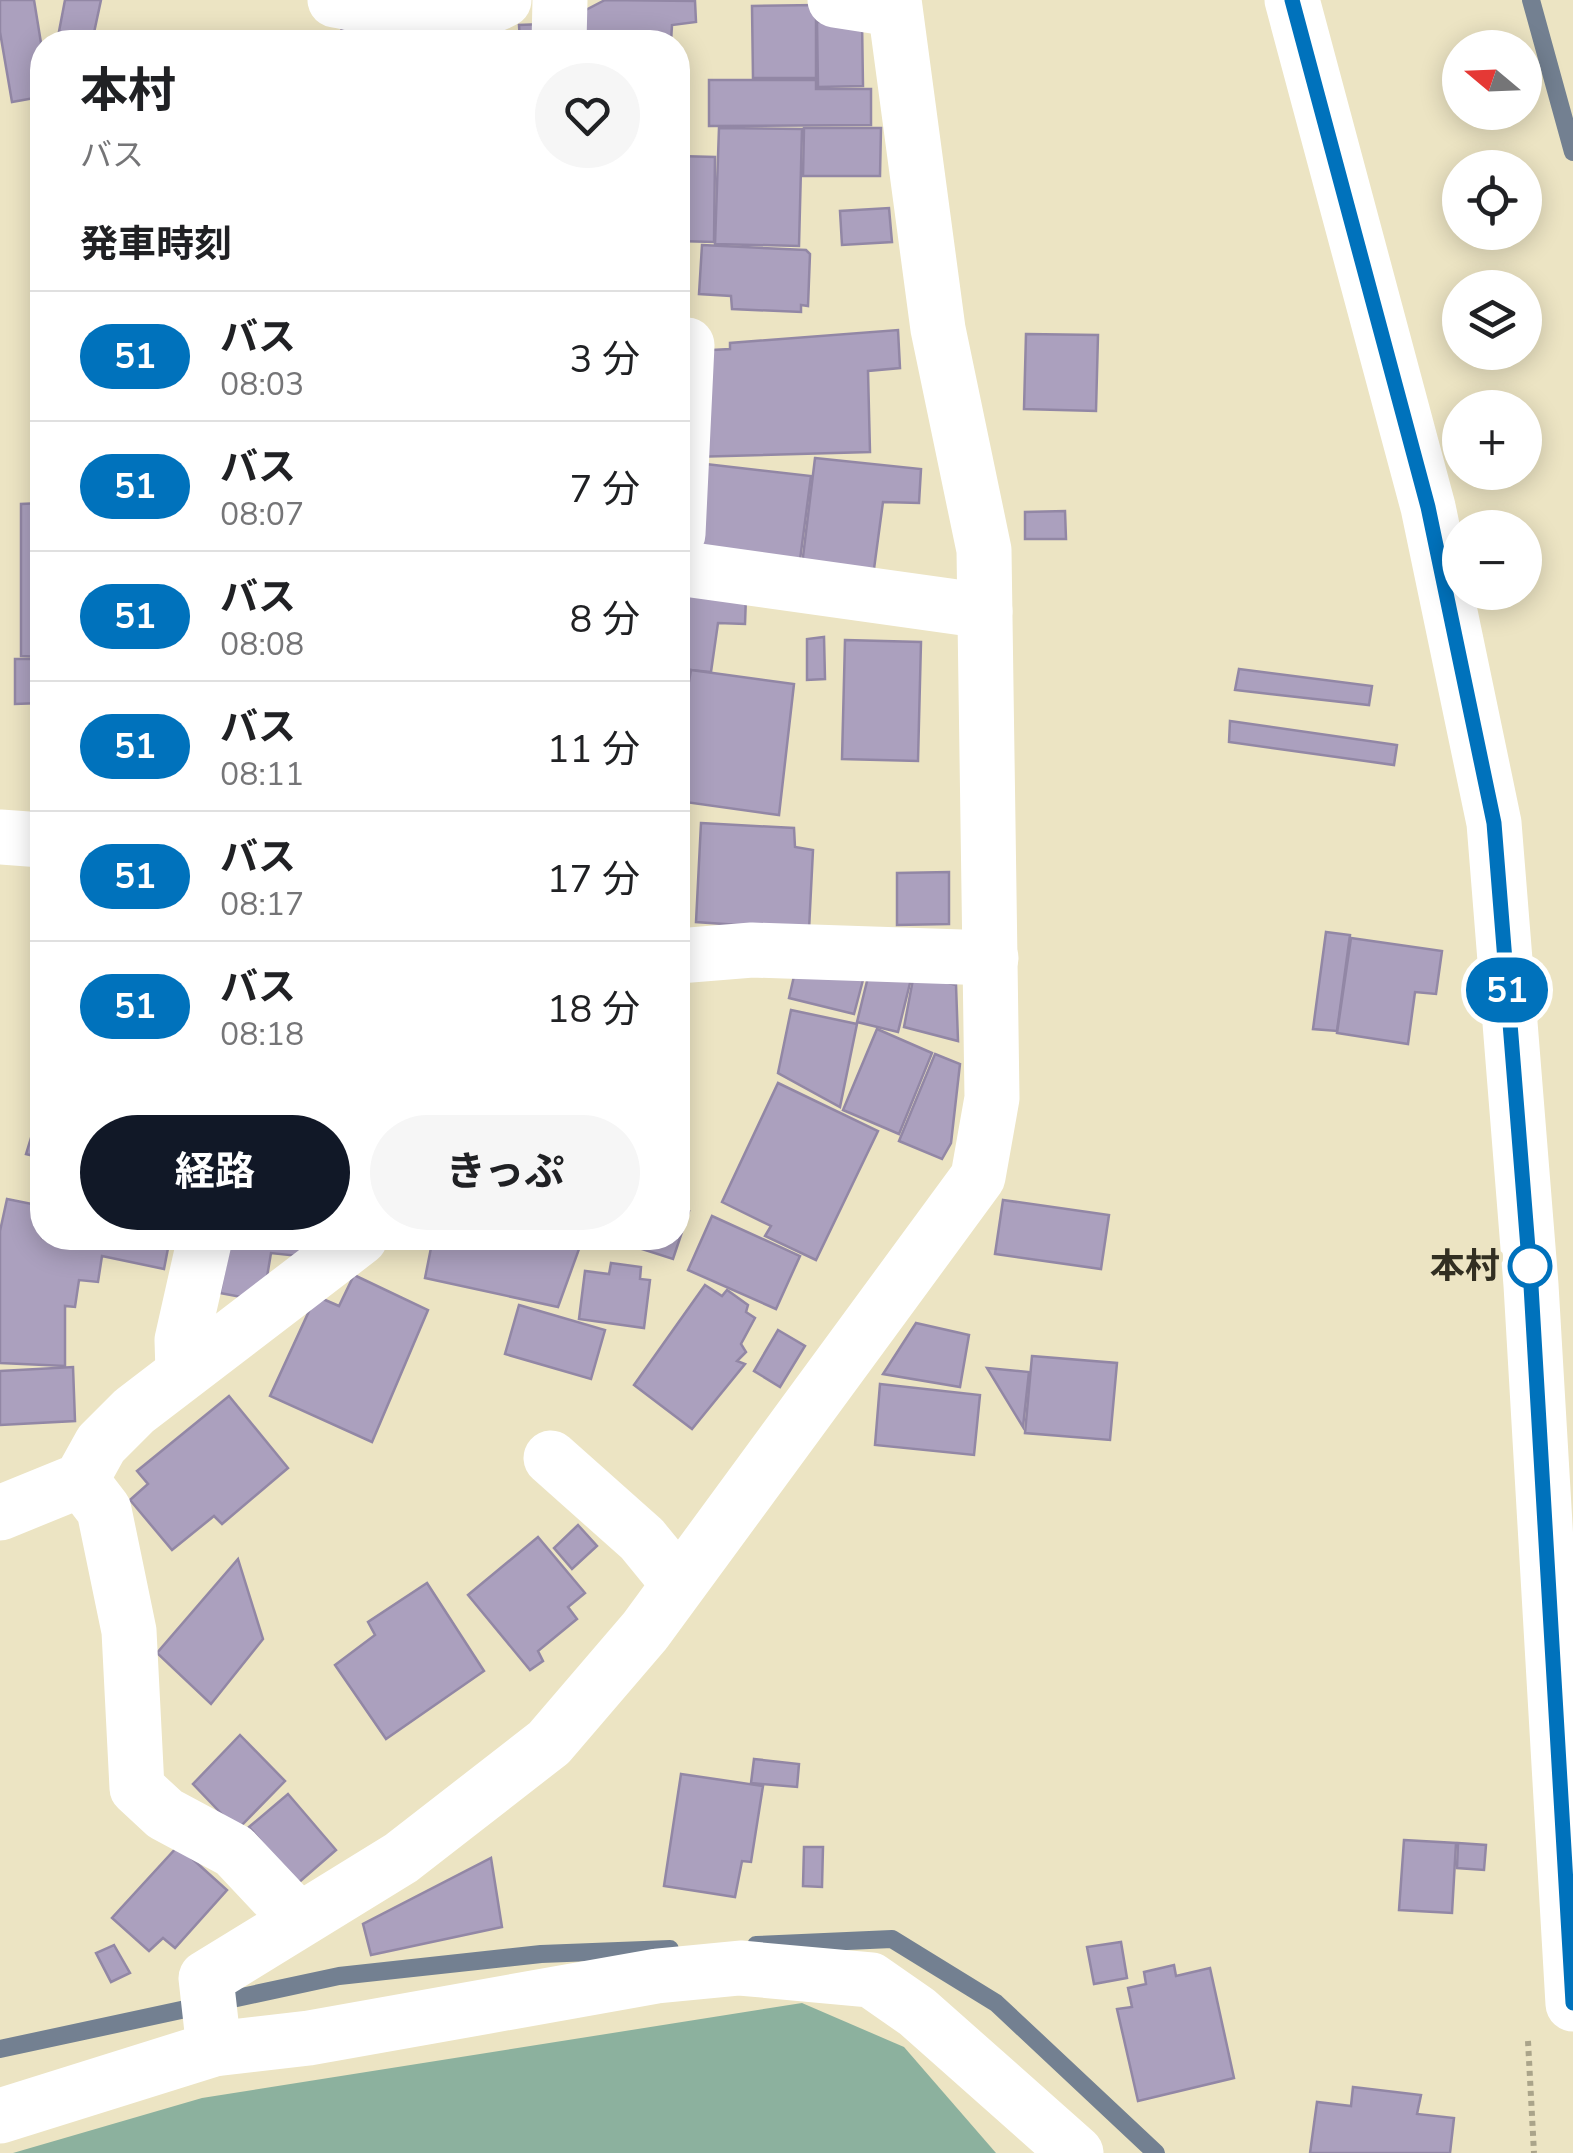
<!DOCTYPE html>
<html lang="ja">
<head>
<meta charset="utf-8">
<style>
	:root { --surface:#fff; --page:#f6f6f6; --text:#202124; --muted:#757577; --line:#e0e0e0; --accent:#111827 }
	body { margin:0; font-family:"Nunito Sans","Noto Sans JP",sans-serif; background:var(--page); color:var(--text); height:100vh; display:flex; flex-direction:column; font-size:38px; white-space:nowrap }
	* { box-sizing:border-box; margin:0 }
	p { font-size:32px; color:var(--muted) }
	.icon { flex:none; width:55px; height:55px; fill:none; stroke:currentColor; stroke-width:2; stroke-linecap:round; stroke-linejoin:round }
	.map { position:relative; flex:1; overflow:hidden }
	.drawer { position:absolute; left:30px; top:30px; width:660px; height:1220px; display:flex; flex-direction:column; background:var(--surface); border-radius:40px; box-shadow:0 5px 25px #0003 }
	.drawer>* { flex:none }
	.badge { padding:0 20px; border-radius:32px; font-size:35px; line-height:65px }
	.needle { width:65px; rotate:289deg }
	.tools { position:absolute; left:1442px; top:30px; display:grid; gap:20px }
	.tools a { display:grid; place-items:center; width:100px; height:100px; border-radius:50%; background:var(--surface); box-shadow:0 5px 25px #0003; font-size:50px }
	.map>.badge { position:absolute; translate:-50% -50%; box-shadow:0 0 0 5px #fff }
	h2 { padding:0 50px; font-size:38px; line-height:90px }
	.round { display:grid; place-items:center; flex:none; width:105px; height:105px; border-radius:52px; background:var(--page) }
	.summary { display:flex; align-items:center; justify-content:space-between; height:170px; padding:0 50px }
	h1 { font-size:48px; font-weight:700; line-height:75px }
	.primary-button { display:flex; gap:20px; margin-top:auto; padding:20px 50px }
	.primary-button a { flex:1; height:115px; border-radius:60px; background:var(--accent); color:#fff; font-size:40px; font-weight:700; line-height:115px; text-align:center }
	.primary-button a+a { background:var(--page); color:var(--text) }
	ul { padding:0; list-style:none }
	li { display:flex; align-items:center; gap:30px; height:130px; padding:0 50px; border-top:2px solid var(--line) }
	li div { flex:1 }
	li b { display:block; font-size:38px }
	li em { font-style:normal }
	li .badge { min-width:110px; font-weight:700; text-align:center }
	.map>svg:first-child { display:block }
</style>
</head>
<body>
<div class="map">
<svg width="1573" height="2153" viewBox="0 0 1573 2153">
	<rect width="100%" height="100%" fill="#ece4c3"/>
	<path fill="#8cb19e" d="M802,2003L904,2047L996,2153H13L202,2098Z"/>
	<g fill="none" stroke-linecap="round" stroke-linejoin="round">
		<g stroke="#738091" stroke-width="18">
			<path d="M1531,0L1573,152"/>
			<path d="M756,1945L892,1939L996,2003L1156,2153"/>
			<path d="M0,2049L339,1976L541,1954L670,1949"/>
		</g>
	</g>
	<g fill="#aba0be" stroke="#9287a5" stroke-width="2.5">
		<path d="M0,0H34L42,49L34,55L40,97L12,102L0,32Z"/>
		<path d="M65,0H101L92,42H57Z"/>
		<path d="M605,0L695,1L696,22L672,25L671,42H582V12Z"/>
		<path d="M816,5V78H753L752,6Z"/>
		<path d="M343,20L364,23L361,42H340Z"/>
		<path d="M862,21L863,86L818,87L817,22Z"/>
		<path d="M367,24L469,42H363Z"/>
		<path d="M544,24L545,42H520L519,25Z"/>
		<path d="M709,80H816V89H871V125L709,126Z"/>
		<path d="M719,128L802,129L799,246L715,244Z"/>
		<path d="M804,128H881L880,176H803Z"/>
		<path d="M678,156L715,157L714,242L678,241Z"/>
		<path d="M889,208L892,242L842,245L840,211Z"/>
		<path d="M702,245L806,250L810,254L808,306L801,305V312L732,309L731,296L699,294Z"/>
		<path d="M898,330L900,368L868,371L870,452L691,457L694,351L730,349V343Z"/>
		<path d="M1026,334L1098,335L1096,411L1024,409Z"/>
		<path d="M815,458L921,469L919,503L883,502L874,569L802,565Z"/>
		<path d="M697,463L811,476L800,560L688,548Z"/>
		<path d="M42,503V657L21,656V504Z"/>
		<path d="M1065,511L1066,539H1025V512Z"/>
		<path d="M678,589L746,596L745,624L718,623L711,672L691,670L686,704L678,702Z"/>
		<path d="M824,637L825,679L807,680V639Z"/>
		<path d="M845,640L921,642L918,761L842,759Z"/>
		<path d="M15,659H42V703L15,704Z"/>
		<path d="M1239,669L1372,686L1369,705L1235,690Z"/>
		<path d="M691,670L794,684L779,815L678,801V744Z"/>
		<path d="M1230,721L1397,745L1394,765L1229,742Z"/>
		<path d="M701,823L794,828L795,847L813,850L809,930L696,922Z"/>
		<path d="M949,872V924L897,925V873Z"/>
		<path d="M1326,932L1350,935L1337,1031L1313,1029Z"/>
		<path d="M1351,938L1442,951L1436,994L1415,992L1408,1044L1337,1033Z"/>
		<path d="M797,963L863,980L854,1014L789,998Z"/>
		<path d="M870,969L911,979L898,1032L857,1022Z"/>
		<path d="M914,974L956,985L958,1041L904,1027Z"/>
		<path d="M791,1010L857,1024L840,1107L778,1073Z"/>
		<path d="M877,1029L932,1053L899,1134L843,1110Z"/>
		<path d="M935,1054L960,1064L951,1143L942,1159L899,1141Z"/>
		<path d="M778,1083L878,1131L816,1260L765,1236L771,1226L722,1202Z"/>
		<path d="M42,1102V1158L26,1154Z"/>
		<path d="M7,1199L42,1206V1238H170L164,1269L102,1256L98,1282L79,1280L75,1307L65,1306V1366L0,1363V1231Z"/>
		<path d="M1003,1200L1109,1215L1101,1269L995,1254Z"/>
		<path d="M678,1208L689,1211L673,1259L623,1243L625,1238H678Z"/>
		<path d="M712,1216L800,1256L776,1309L688,1270Z"/>
		<path d="M231,1238H321L317,1258L271,1253L263,1301L220,1293Z"/>
		<path d="M433,1238H583L558,1307L425,1278Z"/>
		<path d="M611,1263L641,1267L640,1279L650,1280L644,1328L579,1319L585,1271L609,1274Z"/>
		<path d="M354,1275L428,1310L372,1442L270,1396L316,1296L339,1306Z"/>
		<path d="M705,1285L722,1296L727,1290L748,1305L746,1312L755,1318L741,1344L746,1352L737,1361L745,1364L692,1429L634,1385Z"/>
		<path d="M519,1305L605,1330L591,1379L505,1354Z"/>
		<path d="M916,1323L969,1335L960,1387L883,1374Z"/>
		<path d="M778,1330L805,1346L780,1387L754,1371Z"/>
		<path d="M1032,1356L1117,1363L1110,1440L1025,1433Z"/>
		<path d="M73,1367L75,1421L0,1425V1371Z"/>
		<path d="M987,1368L1029,1372L1023,1427Z"/>
		<path d="M880,1384L980,1395L974,1455L875,1445Z"/>
		<path d="M229,1396L288,1468L222,1524L214,1516L172,1550L130,1500L148,1484L137,1471Z"/>
		<path d="M578,1525L597,1546L572,1569L554,1548Z"/>
		<path d="M538,1537L585,1593L568,1607L577,1619L538,1651L543,1661L530,1670L468,1595Z"/>
		<path d="M238,1559L263,1639L211,1704L157,1653Z"/>
		<path d="M427,1583L484,1671L386,1739L335,1665L375,1635L368,1622Z"/>
		<path d="M240,1735L285,1781L237,1830L193,1784Z"/>
		<path d="M754,1759L799,1764L797,1787L751,1783Z"/>
		<path d="M681,1774L763,1786L751,1862L742,1861L735,1897L664,1886Z"/>
		<path d="M288,1794L336,1850L297,1884L249,1827Z"/>
		<path d="M1404,1840L1456,1843L1452,1913L1399,1910Z"/>
		<path d="M1458,1843L1486,1845L1484,1870L1457,1868Z"/>
		<path d="M178,1846L227,1890L175,1948L163,1938L149,1951L112,1918Z"/>
		<path d="M804,1847H823L822,1887L803,1886Z"/>
		<path d="M491,1858L502,1927L371,1955L363,1924Z"/>
		<path d="M1121,1942L1127,1978L1094,1984L1087,1947Z"/>
		<path d="M114,1945L130,1973L111,1982L96,1953Z"/>
		<path d="M1174,1965L1176,1976L1210,1968L1234,2078L1138,2101L1117,2009L1132,2007L1128,1988L1146,1984L1144,1972Z"/>
		<path d="M1353,2087L1421,2095L1417,2114L1454,2118L1450,2153H1310L1317,2102L1351,2106Z"/>
	</g>
	<g fill="none" stroke-linecap="round" stroke-linejoin="round">
		<path stroke="#aaa48a" stroke-width="6" stroke-dasharray="5 5" stroke-linecap="butt" d="M1528,2041L1534,2153"/>
		<g stroke="#fff" stroke-width="55">
			<path d="M335,0C387,10 455,27 504,0"/>
			<path d="M835,0L893,9"/>
			<path d="M559,42L560,0"/>
			<path d="M678,534L687,345"/>
			<path d="M678,568L985,611"/>
			<path d="M0,837L42,840"/>
			<path d="M678,956L752,950L991,958"/>
			<path d="M183,1372L182,1340L205,1238"/>
			<path d="M551,1458L642,1539L678,1583"/>
			<path d="M81,1480L104,1510L129,1631L137,1788L165,1814L234,1851L299,1920"/>
			<path d="M0,1513L81,1480L101,1444L134,1411L360,1238"/>
			<path d="M214,2049L206,1978L401,1858L549,1743L645,1631L978,1177L992,1098L984,550L938,329L894,0"/>
			<path d="M0,2116L214,2049L309,2038L657,1976L740,1968L871,1980L917,2012L1076,2153"/>
		</g>
		<path stroke="#fff" stroke-width="55" d="M1292,0L1428,507L1494,823L1531,1285L1573,2004"/>
	</g>
	<g fill="none" stroke-linecap="round" stroke-linejoin="round">
		<g stroke="#fff" stroke-width="22">
			<path id="line" d="M1292,0L1428,507L1494,823L1531,1286L1573,2003"/>
		</g>
		<use href="#line" stroke="#0072bc" stroke-width="15"/>
	</g>
	<circle fill="#fff" stroke="#0072bc" stroke-width="5" cx="1530" cy="1266" r="20"/>
	<g text-anchor="middle" stroke-width="8" stroke-linejoin="round" paint-order="stroke">
		<g font-size="35" font-weight="bold" fill="#322f22" stroke="#ece4c3" text-anchor="end">
			<text x="1500" y="1278">本村</text>
		</g>
	</g>
</svg>
<div class="tools">
<a><svg class="needle" viewBox="-14 -14 28 28"><path d="M0-13l5 13h-10z" fill="#e53935"/><path d="M0 13l5-13h-10z" fill="#757577"/></svg></a>
<a><svg class="icon" aria-label="locate" viewBox="0 0 24 24"><circle cx="12" cy="12" r="6"/><path d="M12 2v4M12 18v4M2 12h4M18 12h4"/></svg></a>
<a><svg class="icon" aria-label="layers" viewBox="0 0 24 24"><path d="M12 4l9 5-9 5-9-5zM3 14l9 5 9-5"/></svg></a>
<a>+</a>
<a>−</a>
</div>
<b class="badge" style="left:1507px;top:990px;background:#0072bc;color:#fff">51</b>
<section class="drawer">
<div class="summary"><div><h1>本村</h1><p>バス</p></div><a class="round"><svg class="icon" aria-label="heart" viewBox="0 0 24 24"><path d="M12 20l-8-8c-3-5 5-10 8-4 3-6 11-1 8 4z"/></svg></a></div>
<h2>発車時刻</h2>
<ul>
<li><span class="badge" style="background:#0072bc;color:#fff">51</span><div><b>バス</b><p>08:03</p></div><em>3 分</em></li>
<li><span class="badge" style="background:#0072bc;color:#fff">51</span><div><b>バス</b><p>08:07</p></div><em>7 分</em></li>
<li><span class="badge" style="background:#0072bc;color:#fff">51</span><div><b>バス</b><p>08:08</p></div><em>8 分</em></li>
<li><span class="badge" style="background:#0072bc;color:#fff">51</span><div><b>バス</b><p>08:11</p></div><em>11 分</em></li>
<li><span class="badge" style="background:#0072bc;color:#fff">51</span><div><b>バス</b><p>08:17</p></div><em>17 分</em></li>
<li><span class="badge" style="background:#0072bc;color:#fff">51</span><div><b>バス</b><p>08:18</p></div><em>18 分</em></li>
</ul>
<div class="primary-button"><a>経路</a><a>きっぷ</a></div>
</section>
</div>
</body>
</html>
